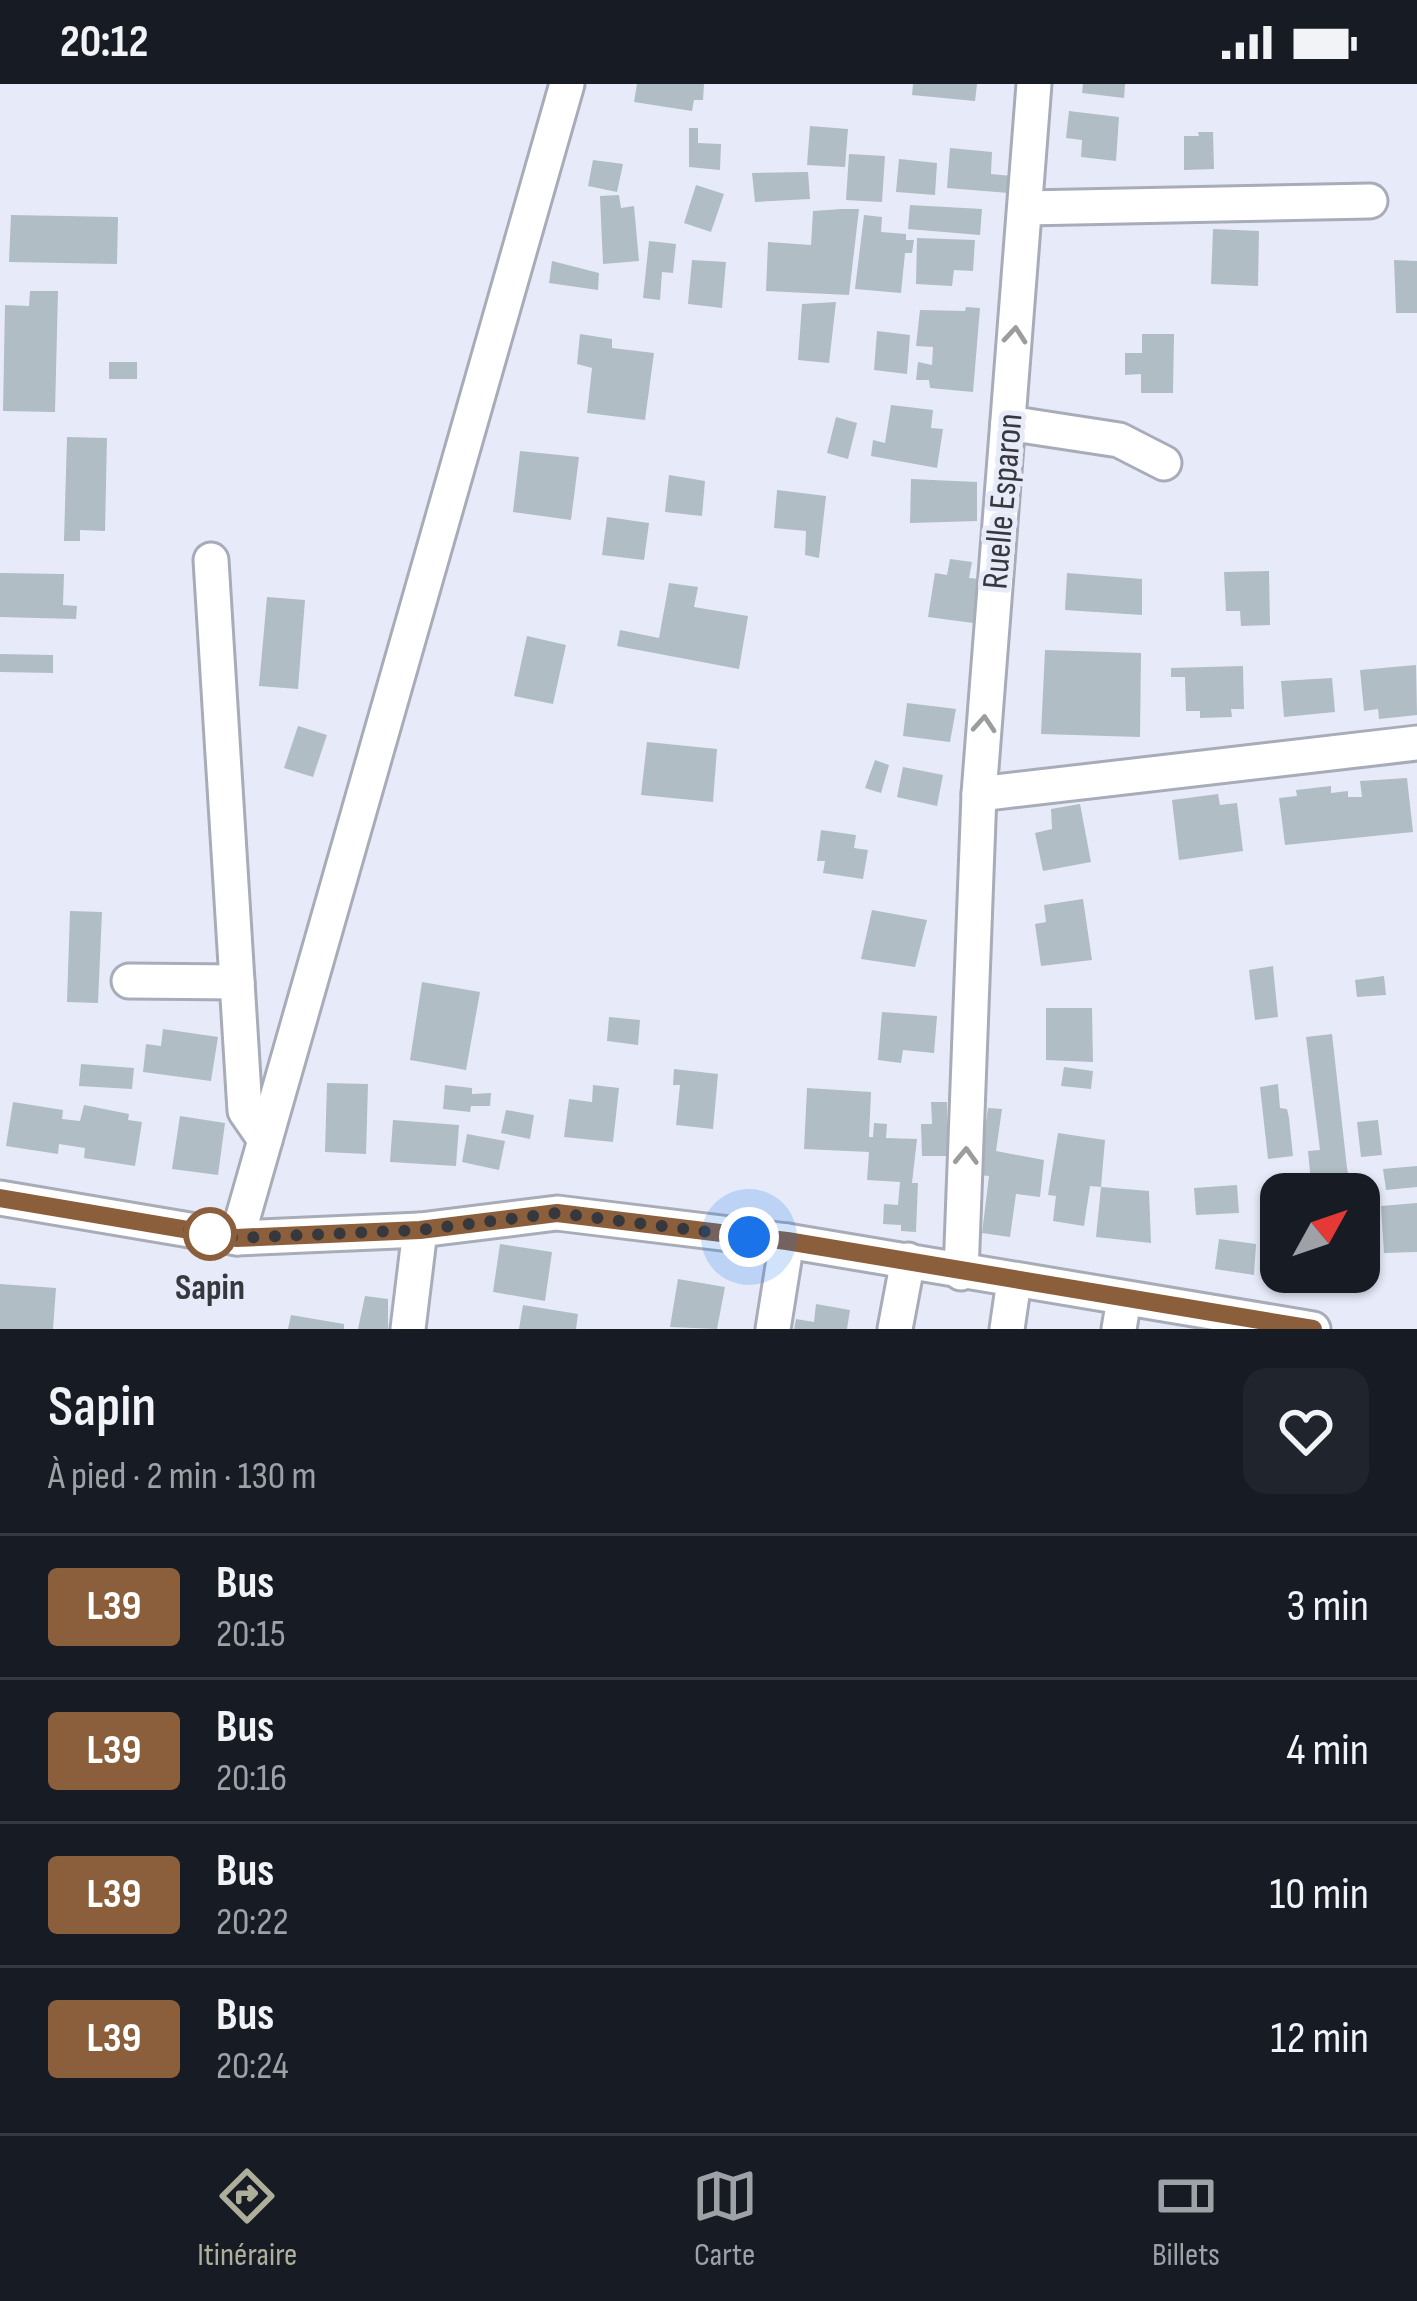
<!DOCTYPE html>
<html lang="fr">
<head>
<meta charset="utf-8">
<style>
	:root { --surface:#171b24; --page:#20242c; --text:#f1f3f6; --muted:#9ea1a6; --line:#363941; --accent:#aeaf9a }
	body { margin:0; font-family:"Sofia Sans Condensed",sans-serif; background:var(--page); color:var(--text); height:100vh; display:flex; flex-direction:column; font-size:45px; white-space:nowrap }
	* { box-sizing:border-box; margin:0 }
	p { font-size:39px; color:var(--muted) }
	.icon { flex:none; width:66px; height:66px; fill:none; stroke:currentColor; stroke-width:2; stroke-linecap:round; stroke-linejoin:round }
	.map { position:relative; height:1245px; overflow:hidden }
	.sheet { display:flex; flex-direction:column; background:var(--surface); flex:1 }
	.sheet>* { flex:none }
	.badge { padding:0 24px; border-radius:9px; font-size:42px; line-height:78px }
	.needle { width:78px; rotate:50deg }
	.tools { position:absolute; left:1260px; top:1089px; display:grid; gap:24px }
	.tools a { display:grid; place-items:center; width:120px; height:120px; border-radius:24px; background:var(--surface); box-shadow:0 3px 9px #0004; font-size:60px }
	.you { position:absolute; width:60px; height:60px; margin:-30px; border:9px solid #fff; border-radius:50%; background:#1a73e8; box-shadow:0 0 0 18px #1a73e833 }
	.map>.badge { position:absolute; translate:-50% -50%; box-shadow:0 0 0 6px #fff }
	.round { display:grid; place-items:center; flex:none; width:126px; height:126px; border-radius:24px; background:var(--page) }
	.overview { display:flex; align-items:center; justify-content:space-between; height:204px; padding:0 48px }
	h1 { font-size:57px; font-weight:600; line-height:90px }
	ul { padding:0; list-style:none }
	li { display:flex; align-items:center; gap:36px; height:144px; padding:0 48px; border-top:3px solid var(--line) }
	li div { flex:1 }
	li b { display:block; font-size:45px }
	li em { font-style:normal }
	li .badge { min-width:132px; font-weight:700; text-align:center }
	.status { display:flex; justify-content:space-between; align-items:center; height:84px; padding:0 60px; background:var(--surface); direction:ltr }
	.status svg { height:33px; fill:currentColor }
	.dock { display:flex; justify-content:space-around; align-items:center; height:168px; border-top:3px solid var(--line); background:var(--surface); font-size:33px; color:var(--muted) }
	.dock a { display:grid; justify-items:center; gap:6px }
	.dock .active { color:var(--accent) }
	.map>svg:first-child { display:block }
</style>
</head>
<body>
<div class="status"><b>20:12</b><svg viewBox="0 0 49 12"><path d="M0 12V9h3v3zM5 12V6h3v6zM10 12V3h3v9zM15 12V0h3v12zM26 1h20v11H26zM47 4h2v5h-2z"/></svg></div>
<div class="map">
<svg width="1417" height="1245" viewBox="0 0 1417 1245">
	<rect width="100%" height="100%" fill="#e7ebf9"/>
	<g fill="#b0bdc5">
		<path d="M637,0H704L703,16H694L692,27L634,18Z"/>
		<path d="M913,0H977L975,17L912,11Z"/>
		<path d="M1083,0H1125L1124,14L1082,9Z"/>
		<path d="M1069,27L1119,33L1116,77L1081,73L1082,56L1066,54Z"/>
		<path d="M810,42L848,45L845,83L807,81Z"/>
		<path d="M689,44H698V59L721,60L720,86L689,83Z"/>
		<path d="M1198,48H1213L1214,85L1184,86V52H1199Z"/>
		<path d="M950,64L992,68L991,90L1022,93L1021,110L947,104Z"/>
		<path d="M849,70L885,72L882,118L846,116Z"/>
		<path d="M899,75L937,79L935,111L896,108Z"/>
		<path d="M593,76L623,80L617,108L588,102Z"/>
		<path d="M808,88L810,115L755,118L752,89Z"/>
		<path d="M696,101L724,110L711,148L684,139Z"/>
		<path d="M619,111L621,124L634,122L639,177L603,180L600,112Z"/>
		<path d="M910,121L982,125L980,151L908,145Z"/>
		<path d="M841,125H859L849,211L766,207L768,158L811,161L813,127Z"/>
		<path d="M11,131L118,133L117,180L9,178Z"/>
		<path d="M864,131L882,133L881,148L906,150V156H914L912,169H905L901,209L855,205Z"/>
		<path d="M1213,145L1259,147L1258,202L1211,200Z"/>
		<path d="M917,154L975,156L973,187L954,186L952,202L916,200Z"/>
		<path d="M649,157L676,160L673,189L662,188L660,216L643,214Z"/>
		<path d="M692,176L726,178L722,224L688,220Z"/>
		<path d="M1394,176L1417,177V229H1396Z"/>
		<path d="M552,177L599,189L598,206L549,199Z"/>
		<path d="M30,207H58L55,328L3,327L5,221L29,222Z"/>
		<path d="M836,218L829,279L798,276L802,220Z"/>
		<path d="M966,223L980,224L973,308L930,304L929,296H916L918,278L932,281L933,263L916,262L920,226L965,227Z"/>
		<path d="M877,247L910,251L907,290L874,286Z"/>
		<path d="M580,250L612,255V264L654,269L645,336L587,329L592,284L577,280Z"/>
		<path d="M1142,250H1174L1173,309H1141V290L1125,291V269H1142Z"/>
		<rect x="109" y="278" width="28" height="17"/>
		<path d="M891,321L933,326L931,344L943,345L937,384L871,372L873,356L885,359Z"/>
		<path d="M836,333L857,339L848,375L827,369Z"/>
		<path d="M67,353L107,354L105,447L80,446V457H64Z"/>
		<path d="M520,367L579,373L571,436L513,428Z"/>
		<path d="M669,391L705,397L702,432L665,428Z"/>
		<path d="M911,395L977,398V437L910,439Z"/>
		<path d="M777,406L826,412L819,474L805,471L806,447L774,444Z"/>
		<path d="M607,433L649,439L644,476L602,471Z"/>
		<path d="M950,475L972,478L969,494L980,495L973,539L928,533L935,489L947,491Z"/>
		<path d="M1269,487L1270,541L1241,542L1240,527H1226L1224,488Z"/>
		<path d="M0,489L64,490L63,521L77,522L76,535L0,533Z"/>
		<path d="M1067,489L1142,495V531L1065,526Z"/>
		<path d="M669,499L698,503L694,523L748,532L739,585L617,562L620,546L659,554Z"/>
		<path d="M267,513L305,516L298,605L259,602Z"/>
		<path d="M527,552L566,561L553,620L514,612Z"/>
		<path d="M1045,566L1141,569L1140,653L1041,650Z"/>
		<path d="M0,570L53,571V589L0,588Z"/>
		<path d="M1416,581L1417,631L1379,635L1378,625L1364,627L1360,586Z"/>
		<path d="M1243,582L1244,625H1231L1232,633L1200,634V627H1186L1185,593H1171V584Z"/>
		<path d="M1332,594L1335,628L1284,633L1281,597Z"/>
		<path d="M907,619L956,625L950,658L903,652Z"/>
		<path d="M298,642L327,651L313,693L284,684Z"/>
		<path d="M647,658L717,665L713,718L641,711Z"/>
		<path d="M875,676L889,681L881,709L865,704Z"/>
		<path d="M903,683L943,691L937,722L897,713Z"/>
		<path d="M1407,694L1413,748L1285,761L1279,714L1297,712L1296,706L1331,702V709L1348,707V713H1362L1360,697Z"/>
		<path d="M1218,710L1220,721L1237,719L1243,767L1179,776L1172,716Z"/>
		<path d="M1080,720L1091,778L1043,787L1035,749L1052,745L1051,725Z"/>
		<path d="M821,746L856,751L854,764L868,766L863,795L823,789L825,777H817Z"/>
		<path d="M1083,815L1092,876L1041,882L1035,840L1046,838L1044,821Z"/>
		<path d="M872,826L927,836L915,883L861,875Z"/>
		<path d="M70,827L102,828L98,919L67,918Z"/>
		<path d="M1273,882L1278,933L1255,936L1249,886Z"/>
		<path d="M1384,892L1386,911L1357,913L1355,896Z"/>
		<path d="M422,898L480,908L466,986L410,976Z"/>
		<path d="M1046,924H1092L1093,978L1046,976Z"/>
		<path d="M882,928L937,932L934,969L903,966L901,979L878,976Z"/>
		<path d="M609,933L640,936L638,961L607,957Z"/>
		<path d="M163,945L218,953L211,997L143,988L146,960L161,962Z"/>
		<path d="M1332,950L1347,1084L1352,1110H1312L1308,1067L1320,1066L1306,953Z"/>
		<path d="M81,980L134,984L132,1005L79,1002Z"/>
		<path d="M1064,983L1093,987L1091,1005L1061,1002Z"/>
		<path d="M674,985L718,990L713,1045L676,1041L680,1001H673Z"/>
		<path d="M327,999L368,1000L366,1070L325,1068Z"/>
		<path d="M1278,1000L1280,1024L1287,1025L1289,1034L1293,1072L1268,1075L1260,1003Z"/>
		<path d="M445,1001L472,1004V1010L491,1009L490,1022H471L470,1028L443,1025Z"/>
		<path d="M593,1001L619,1004L613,1058L564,1053L569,1015L592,1018Z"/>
		<path d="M807,1004L871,1008L869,1053H873L874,1039L887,1040L886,1054L917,1055L912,1099H918L916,1148L901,1147V1141L883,1140L884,1120L898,1121L900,1098L867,1096L869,1068L804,1065Z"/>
		<path d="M13,1018L63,1026L62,1035L80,1037L84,1021L129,1030L128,1036L142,1038L135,1082L84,1074L85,1064L59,1060L58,1070L6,1062Z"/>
		<path d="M931,1018H947V1039H954L955,1072H922L921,1040H932Z"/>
		<path d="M988,1024L1002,1025L996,1067L1044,1076L1040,1113L1016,1110L1010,1153L982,1149L989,1092L979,1091Z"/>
		<path d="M506,1026L534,1031L530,1055L501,1049Z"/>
		<path d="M180,1032L225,1039L218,1091L172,1085Z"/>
		<path d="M393,1036L459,1041L456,1082L390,1078Z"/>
		<path d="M1378,1036L1382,1071L1361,1073L1357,1038Z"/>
		<path d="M1058,1049L1105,1056L1101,1103L1149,1107L1151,1159L1096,1153L1101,1103L1090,1102L1084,1142L1053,1137L1056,1112L1048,1111Z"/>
		<path d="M467,1050L505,1057L499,1086L462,1078Z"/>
		<path d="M1417,1082V1103L1386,1106L1383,1085Z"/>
		<path d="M1237,1101L1239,1129L1196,1131L1194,1104Z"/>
		<path d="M1417,1119V1168L1384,1169L1381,1122Z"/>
		<path d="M1359,1135H1366L1372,1181L1359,1183Z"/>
		<path d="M1219,1155L1256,1160L1254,1191L1215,1185Z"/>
		<path d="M500,1160L552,1168L545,1217L493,1208Z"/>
		<path d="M1278,1188H1312L1313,1199L1280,1201Z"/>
		<path d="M1334,1188H1362L1363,1196L1336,1198Z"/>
		<path d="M678,1195L725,1203L717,1245L670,1243Z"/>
		<path d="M0,1200L56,1204L53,1245H0Z"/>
		<path d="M365,1212L388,1215V1245H358Z"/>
		<path d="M816,1220L850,1226L847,1245H794L796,1235L814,1238Z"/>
		<path d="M523,1221L578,1230L576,1245H519Z"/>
		<path d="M291,1231L344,1240V1245H288Z"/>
	</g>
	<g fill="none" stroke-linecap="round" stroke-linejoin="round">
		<g stroke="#a7acb8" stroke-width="39">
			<g id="minor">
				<path d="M1026,124L1370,117"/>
				<path d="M1008,339L1119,356L1164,379"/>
				<path d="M211,476L245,1027L265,1056"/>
				<path d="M979,710L1417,659"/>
				<path d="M129,897L237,898"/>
				<path d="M0,1114L237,1154L420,1146L557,1129L787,1157L1313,1245"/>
				<path d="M237,1154L567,0"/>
				<path d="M961,1189L979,710L1034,0"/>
				<path d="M408,1245L420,1146"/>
				<path d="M773,1245L787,1157"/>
				<path d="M895,1245L908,1176"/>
				<path d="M1007,1245L1014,1197"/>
				<path d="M1119,1245L1124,1215"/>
			</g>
		</g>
		<use href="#minor" stroke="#fff" stroke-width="33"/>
	</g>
	<defs><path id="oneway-chevron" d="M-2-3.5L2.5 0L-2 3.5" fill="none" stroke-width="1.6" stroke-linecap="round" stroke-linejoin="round" transform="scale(3)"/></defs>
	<g stroke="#9a9c9e">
		<use href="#oneway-chevron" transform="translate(1015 251) rotate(-85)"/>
		<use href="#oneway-chevron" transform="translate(984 640) rotate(-86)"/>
		<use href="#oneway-chevron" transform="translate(966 1072) rotate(-88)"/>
	</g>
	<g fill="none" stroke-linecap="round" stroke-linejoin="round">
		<g stroke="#fff" stroke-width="27">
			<path id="line" d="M0,1114L236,1154L420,1146L557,1129L787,1157L1313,1245"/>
		</g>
		<use href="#line" stroke="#8b5e3c" stroke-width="18"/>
		<path stroke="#36383d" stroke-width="12" stroke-dasharray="0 21.6" d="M210,1150L189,1146L236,1154L420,1146L557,1129L749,1153"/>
	</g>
	<circle fill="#fff" stroke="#8b5e3c" stroke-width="6" cx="210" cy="1150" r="24"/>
	<g text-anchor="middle" stroke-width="10" stroke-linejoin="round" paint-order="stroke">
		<g font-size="36" fill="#36383d" stroke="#e7ebf9">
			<text transform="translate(1001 417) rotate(-85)" y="13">Ruelle Esparon</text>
		</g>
		<g font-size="36" font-weight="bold" fill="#36383d" stroke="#e7ebf9">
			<text x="210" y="1215">Sapin</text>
		</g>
	</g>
</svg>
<div class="tools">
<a><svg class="needle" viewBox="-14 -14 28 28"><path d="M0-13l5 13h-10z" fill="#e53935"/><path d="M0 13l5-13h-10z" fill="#9ea1a6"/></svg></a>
</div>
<div class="you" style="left:749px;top:1153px"></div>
</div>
<section class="sheet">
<div class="overview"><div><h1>Sapin</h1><p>À pied · 2 min · 130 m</p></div><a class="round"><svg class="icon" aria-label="heart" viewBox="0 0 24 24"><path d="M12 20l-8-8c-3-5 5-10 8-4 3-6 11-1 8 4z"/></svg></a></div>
<ul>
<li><span class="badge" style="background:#8b5e3c;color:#fff">L39</span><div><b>Bus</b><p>20:15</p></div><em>3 min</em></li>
<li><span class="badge" style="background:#8b5e3c;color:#fff">L39</span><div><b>Bus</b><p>20:16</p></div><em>4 min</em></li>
<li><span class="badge" style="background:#8b5e3c;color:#fff">L39</span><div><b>Bus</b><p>20:22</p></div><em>10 min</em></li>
<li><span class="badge" style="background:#8b5e3c;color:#fff">L39</span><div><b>Bus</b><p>20:24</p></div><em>12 min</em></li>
</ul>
</section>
<nav class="dock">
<a class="active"><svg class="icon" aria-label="directions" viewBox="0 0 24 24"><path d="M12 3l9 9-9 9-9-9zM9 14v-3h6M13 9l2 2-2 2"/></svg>Itinéraire</a>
<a><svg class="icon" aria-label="map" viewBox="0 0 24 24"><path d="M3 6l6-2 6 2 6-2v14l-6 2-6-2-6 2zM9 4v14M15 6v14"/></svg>Carte</a>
<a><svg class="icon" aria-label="tickets" viewBox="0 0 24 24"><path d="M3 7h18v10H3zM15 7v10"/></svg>Billets</a>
</nav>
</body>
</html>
